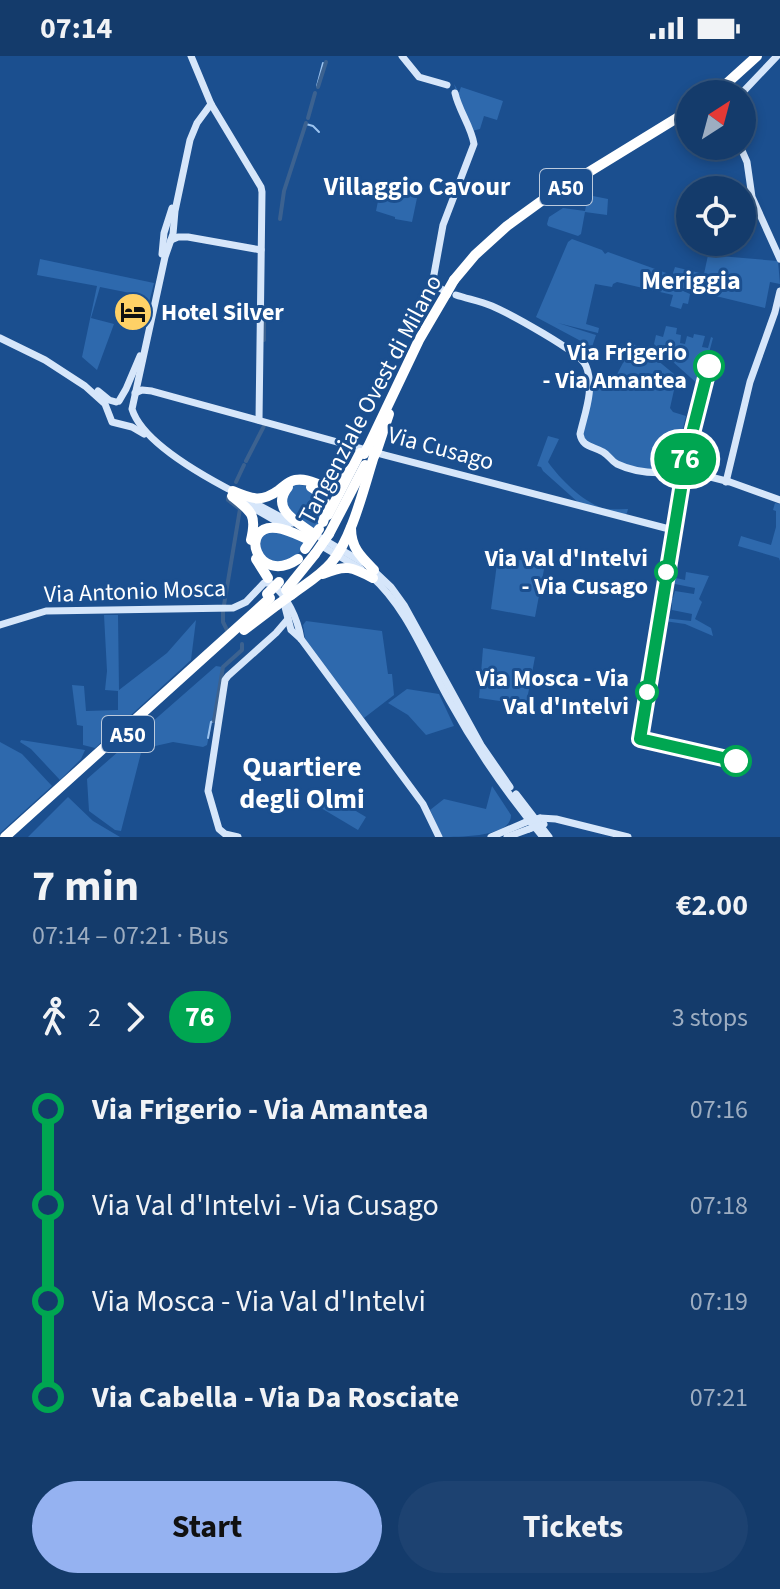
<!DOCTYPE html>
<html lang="en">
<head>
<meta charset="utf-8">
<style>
	:root { --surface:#143b6b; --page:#1d4271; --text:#f1f3f6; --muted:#9dadc1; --line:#33557e; --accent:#95b2f1 }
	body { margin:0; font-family:"Source Sans 3",sans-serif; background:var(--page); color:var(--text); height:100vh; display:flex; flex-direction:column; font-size:30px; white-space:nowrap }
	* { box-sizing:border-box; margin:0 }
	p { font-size:26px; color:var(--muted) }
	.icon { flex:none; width:44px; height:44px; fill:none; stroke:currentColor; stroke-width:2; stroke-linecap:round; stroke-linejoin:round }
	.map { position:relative; height:781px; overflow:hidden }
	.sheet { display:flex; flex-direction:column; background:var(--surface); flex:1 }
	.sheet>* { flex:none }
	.badge { padding:0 16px; border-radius:26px; font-size:28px; line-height:52px }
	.needle { width:52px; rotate:36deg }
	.controls { position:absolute; left:676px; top:24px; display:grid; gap:16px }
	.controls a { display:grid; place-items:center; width:80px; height:80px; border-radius:50%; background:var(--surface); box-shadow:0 4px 12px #0003,0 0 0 2px var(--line); font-size:40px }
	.map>.badge { position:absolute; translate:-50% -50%; box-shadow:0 0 0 4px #fff }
	.legs { display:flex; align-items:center; gap:12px; height:88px; padding:0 32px; font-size:26px }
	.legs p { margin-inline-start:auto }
	.overview { display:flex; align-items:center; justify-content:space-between; height:136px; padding:0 32px }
	h1 { font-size:44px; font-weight:700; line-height:60px }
	.cta { display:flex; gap:16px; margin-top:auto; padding:16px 32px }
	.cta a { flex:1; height:92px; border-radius:48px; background:var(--accent); color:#111; font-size:32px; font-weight:700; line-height:92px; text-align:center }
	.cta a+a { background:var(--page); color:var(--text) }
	ul { padding:0 32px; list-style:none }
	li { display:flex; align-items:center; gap:28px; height:96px; font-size:30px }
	li i { display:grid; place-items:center; width:12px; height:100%; margin:0 10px; background:currentColor }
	li i::after { content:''; width:20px; height:20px; margin:-10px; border:6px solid; border-radius:50%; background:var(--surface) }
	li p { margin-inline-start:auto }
	li:first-child i { background:linear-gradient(#0000 50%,currentColor 0) }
	li:last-child i { background:linear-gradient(currentColor 50%,#0000 0) }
	.status { display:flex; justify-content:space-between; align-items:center; height:56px; padding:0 40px; background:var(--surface); direction:ltr }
	.status svg { height:22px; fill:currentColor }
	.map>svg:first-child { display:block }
</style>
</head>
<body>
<div class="status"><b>07:14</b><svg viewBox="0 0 49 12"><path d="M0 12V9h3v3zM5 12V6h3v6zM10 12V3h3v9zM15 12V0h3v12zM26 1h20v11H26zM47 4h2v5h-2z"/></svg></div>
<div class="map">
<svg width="780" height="781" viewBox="0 0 780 781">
	<rect width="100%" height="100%" fill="#1b4f8f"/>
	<g fill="#2e69ad">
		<path d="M454,28L457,33L458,39L461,31L503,45L497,64L484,60L480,73L472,75L456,35Z"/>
		<path d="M381,130L417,142L412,166L395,163V161L376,155Z"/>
		<path d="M588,139L608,143L607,159L585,156L581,178L578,180L548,170L547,168L549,161L563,152L585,155Z"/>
		<path d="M572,183L602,194L605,198L608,196L669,218L681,234L690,238L688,248L683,247L681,253L670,250L673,239L617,226L613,228L612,231L595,228L586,268L599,272L598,277L558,267L596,279L592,291L536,261L568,186Z"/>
		<path d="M708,199L778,205L780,228L770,226L765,252L683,232L673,217L675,211L704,218Z"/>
		<path d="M40,203L154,227L145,262L142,261H145L146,257L142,256L145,255L147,247L144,246L145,240L100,231L91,262L114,268L97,314L82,301L97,230L37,219Z"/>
		<path d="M666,270L677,272L676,278L681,279L680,287L685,288L687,280L693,282L694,278L705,280L702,291L708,292L711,281L713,282L700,330C685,316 669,303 654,288L656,279L663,281Z"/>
		<path d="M633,288L645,294L674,318L672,324L674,334L670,352L673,356L686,360L681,381L687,384L686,388L667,383L657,414C634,414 595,400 582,379L593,328L615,322Z"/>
		<path d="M548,380L559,383L548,406C561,424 581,444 602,452C610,454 619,453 628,453L627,457L624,460L580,448L543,415L541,411L537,410Z"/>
		<path d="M294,429C306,428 313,433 322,441L323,462L315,475L298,464L283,446L287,433Z"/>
		<path d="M775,447L780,448V505L779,502L738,490L741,480L771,489L776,471V455L773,454Z"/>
		<path d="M272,473L307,486L295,502L284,509L259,499L262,477Z"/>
		<path d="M498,500L545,508L535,561L491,553Z"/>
		<path d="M686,516L709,520L699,543L702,546L695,563L711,572L713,580L685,568L664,565V562L691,565L692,558L672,554V547L667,546L668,541L673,542L675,535L694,538L695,532L670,527L671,521L685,524Z"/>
		<path d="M104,559H118L119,634L167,597L196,564L191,604L95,692L83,689V670L77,669L72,629L84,630L86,655L118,654V635L105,634L107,615Z"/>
		<path d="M306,565L382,575L388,618H392L394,639L364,662L310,592L305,582L303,569Z"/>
		<path d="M483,592L535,601L526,649L479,642Z"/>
		<path d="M216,610L222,611V620L207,689L203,691L173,686L142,693L121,775L115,774L89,755L87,723Z"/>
		<path d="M407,633L439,638L454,670L426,679L408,659L388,647Z"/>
		<path d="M21,684L85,694L81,703L60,724L31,693L20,686Z"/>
		<path d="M0,686L22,698L52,730L0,777Z"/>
		<path d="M492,730L511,759C512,781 460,781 442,781L430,754L444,743L486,753Z"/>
		<path d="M329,739L366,761L358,774L321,752Z"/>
		<path d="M68,741L93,765L120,781H28Z"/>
	</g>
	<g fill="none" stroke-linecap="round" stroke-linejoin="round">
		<g stroke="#9cc4f0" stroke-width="2">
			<path d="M317,30L323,7"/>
			<path d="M306,68L313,70L319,76"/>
			<path d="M208,682L211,666L214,665"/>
		</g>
		<g stroke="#3c6290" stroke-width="4">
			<path d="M318,31L326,6"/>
			<path d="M308,62L315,37"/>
			<path d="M280,163L284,135L306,67"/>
			<path d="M264,284V251"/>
			<path d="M246,405L265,368"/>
			<path d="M236,426L244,409"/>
			<path d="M224,549L240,453L228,444V441"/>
			<path d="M223,555V566L227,574"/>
			<path d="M214,665L223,611L242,594V588"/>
		</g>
		<g stroke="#d6e6fa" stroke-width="7">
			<path d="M191,0L211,48L261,131L262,136L259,364"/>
			<path d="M402,0L419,21L447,29"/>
			<path d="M741,38L777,0"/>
			<path d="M211,48L197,67L190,84L175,155L173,178L165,201L132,353C142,386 205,421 236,437"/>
			<path d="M740,90L747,106L752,141L780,203"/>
			<path d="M171,184L178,181H188L261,194"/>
			<path d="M162,198L164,177L172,152"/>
			<path d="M443,234L438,231L433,224L443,169L474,88C471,70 459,55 455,37"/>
			<path d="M456,239C468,243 480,245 492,250C508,257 581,296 586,310C595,332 585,356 580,378C582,391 593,390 603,396C609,399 611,405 617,408C636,417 660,418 680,415"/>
			<path d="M0,282L45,304L85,330L105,348L112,366L132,371L144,378"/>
			<path d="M98,335L109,344L116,346"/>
			<path d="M135,337L142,334L152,335L385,399L673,474"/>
			<path d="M119,345L126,333L140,300"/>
			<path d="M687,415L730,426L780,444"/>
			<path d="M726,426L750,326L775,256L780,235"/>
			<path d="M247,443L292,467"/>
			<path d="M246,448L288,472"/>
			<path d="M673,474V465L685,420"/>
			<path d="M321,482L362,506"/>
			<path d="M320,489L361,513"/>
			<path d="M372,513L391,531L404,549L481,689L510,731"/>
			<path d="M371,520C408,553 425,602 449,644C476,693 507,738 543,781"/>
			<path d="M284,547L291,574L301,583L423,748L439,781"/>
			<path d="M0,569L46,555L233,552L246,546L264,527H270C287,538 298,564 301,583"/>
			<path d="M516,738L549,781"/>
			<path d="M540,762L556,763L628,781"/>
			<path d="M238,781L225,778L219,773L208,735L225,624L228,620L276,577L288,563"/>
			<path d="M491,781L526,766"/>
			<path d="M507,781L529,773"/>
		</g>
		<g stroke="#fff" stroke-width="10">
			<path d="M715,38L757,0"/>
			<path d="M454,224L475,199L507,170L540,146L690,54"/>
			<path d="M368,391L419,284L446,238"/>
			<path d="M377,394L389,358"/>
			<path d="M288,431C270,453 297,466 312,477"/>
			<path d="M311,431C326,440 329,450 323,466"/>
			<path d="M233,435C252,443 261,447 279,434C284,430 289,425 295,424C320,420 325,447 351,413"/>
			<path d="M232,440C252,456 257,459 251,484"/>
			<path d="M328,459L360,397"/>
			<path d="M351,472C351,492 361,501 374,514"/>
			<path d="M329,478L365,409"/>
			<path d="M256,503L268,522"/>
			<path d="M298,503C256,531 238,467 277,472C287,473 298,479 307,483"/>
			<path d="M323,518C346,508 352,511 373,522"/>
			<path d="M286,534L315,498"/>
			<path d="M291,539C304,529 320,520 331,507C352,483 364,431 374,400"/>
			<path d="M244,574L277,549"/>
			<path d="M5,781L270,542"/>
		</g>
		<g stroke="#d6e6fa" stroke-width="7">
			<path d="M526,766L540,762"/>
			<path d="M529,773L544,768"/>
		</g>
		<g stroke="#fff" stroke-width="10">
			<path d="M446,238L454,224"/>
			<path d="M364,398L368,391"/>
			<path d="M374,400L377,394"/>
			<path d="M305,493L319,473"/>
			<path d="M315,498L329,478"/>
			<path d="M267,538L279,526"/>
			<path d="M277,549L291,539"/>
		</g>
	</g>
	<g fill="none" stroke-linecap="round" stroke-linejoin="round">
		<g stroke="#fff" stroke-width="18">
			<path id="line-1" d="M709,310L687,397L680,415L681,433L640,683L736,705"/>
		</g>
		<use href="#line-1" stroke="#00a651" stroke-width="12"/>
	</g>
	<defs>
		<g id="hotel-disc" transform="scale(2)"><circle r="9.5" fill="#ffd166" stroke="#1b4f8f"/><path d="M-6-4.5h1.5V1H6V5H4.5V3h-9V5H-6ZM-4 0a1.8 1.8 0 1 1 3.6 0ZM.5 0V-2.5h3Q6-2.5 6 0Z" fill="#111"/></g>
	</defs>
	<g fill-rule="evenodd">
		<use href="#hotel-disc" x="133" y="256"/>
	</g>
	<g fill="#fff" stroke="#00a651" stroke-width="4">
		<circle cx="709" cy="310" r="14"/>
		<circle cx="666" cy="516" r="10"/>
		<circle cx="647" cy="636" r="10"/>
		<circle cx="736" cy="705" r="14"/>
	</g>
	<g text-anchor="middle" stroke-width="6" stroke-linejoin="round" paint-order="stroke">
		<g fill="#1b4f8f" stroke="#bbcadd" stroke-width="2">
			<rect x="540" y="113" width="52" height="36" rx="6"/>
			<rect x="102" y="660" width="52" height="36" rx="6"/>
		</g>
		<g font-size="22" font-weight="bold" fill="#fff">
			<text x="566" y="139">A50</text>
			<text x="128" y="686">A50</text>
		</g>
		<g font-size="24" font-weight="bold" fill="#fff" stroke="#1b4f8f" text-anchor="start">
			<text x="161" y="264">Hotel Silver</text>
		</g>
		<g font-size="24" font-weight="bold" fill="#fff" stroke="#1b4f8f" text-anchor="end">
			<text x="687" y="304">Via Frigerio<tspan x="687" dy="28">- Via Amantea</tspan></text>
			<text x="648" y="510">Via Val d'Intelvi<tspan x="648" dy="28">- Via Cusago</tspan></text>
			<text x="629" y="630">Via Mosca - Via<tspan x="629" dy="28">Val d'Intelvi</tspan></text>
		</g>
		<g font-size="24" fill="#fff" stroke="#1b4f8f">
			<text transform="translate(370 343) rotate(-62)" y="8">Tangenziale Ovest di Milano</text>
			<text transform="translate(441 392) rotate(15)" y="8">Via Cusago</text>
			<text transform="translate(135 535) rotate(-2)" y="8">Via Antonio Mosca</text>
		</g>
		<g font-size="26" font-weight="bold" fill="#fff" stroke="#1b4f8f">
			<text x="417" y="139">Villaggio Cavour</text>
			<text x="691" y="233">Meriggia</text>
		</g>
		<g font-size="28" font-weight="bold" fill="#fff" stroke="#1b4f8f">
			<text x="302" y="720">Quartiere<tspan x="302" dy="32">degli Olmi</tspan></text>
		</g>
	</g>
</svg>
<div class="controls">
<a><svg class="needle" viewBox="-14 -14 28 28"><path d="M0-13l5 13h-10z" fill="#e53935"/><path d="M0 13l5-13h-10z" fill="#9dadc1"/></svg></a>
<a><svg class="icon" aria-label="locate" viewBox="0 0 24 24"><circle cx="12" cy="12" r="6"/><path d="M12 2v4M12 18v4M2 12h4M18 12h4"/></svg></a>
</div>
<b class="badge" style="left:685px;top:403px;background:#00a651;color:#fff">76</b>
</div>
<section class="sheet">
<div class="overview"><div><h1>7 min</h1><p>07:14 – 07:21 · Bus</p></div><b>€2.00</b></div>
<div class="legs"><svg class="icon" aria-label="walk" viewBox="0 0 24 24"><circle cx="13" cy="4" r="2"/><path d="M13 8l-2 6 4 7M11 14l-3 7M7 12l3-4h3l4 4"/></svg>2<svg class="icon" aria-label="forward" viewBox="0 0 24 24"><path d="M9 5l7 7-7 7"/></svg><b class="badge" style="background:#00a651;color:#fff">76</b><p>3 stops</p></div>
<ul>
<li><i style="color:#00a651"></i><b>Via Frigerio - Via Amantea</b><p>07:16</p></li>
<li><i style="color:#00a651"></i><span>Via Val d'Intelvi - Via Cusago</span><p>07:18</p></li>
<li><i style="color:#00a651"></i><span>Via Mosca - Via Val d'Intelvi</span><p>07:19</p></li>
<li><i style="color:#00a651"></i><b>Via Cabella - Via Da Rosciate</b><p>07:21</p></li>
</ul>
<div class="cta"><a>Start</a><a>Tickets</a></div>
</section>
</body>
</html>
